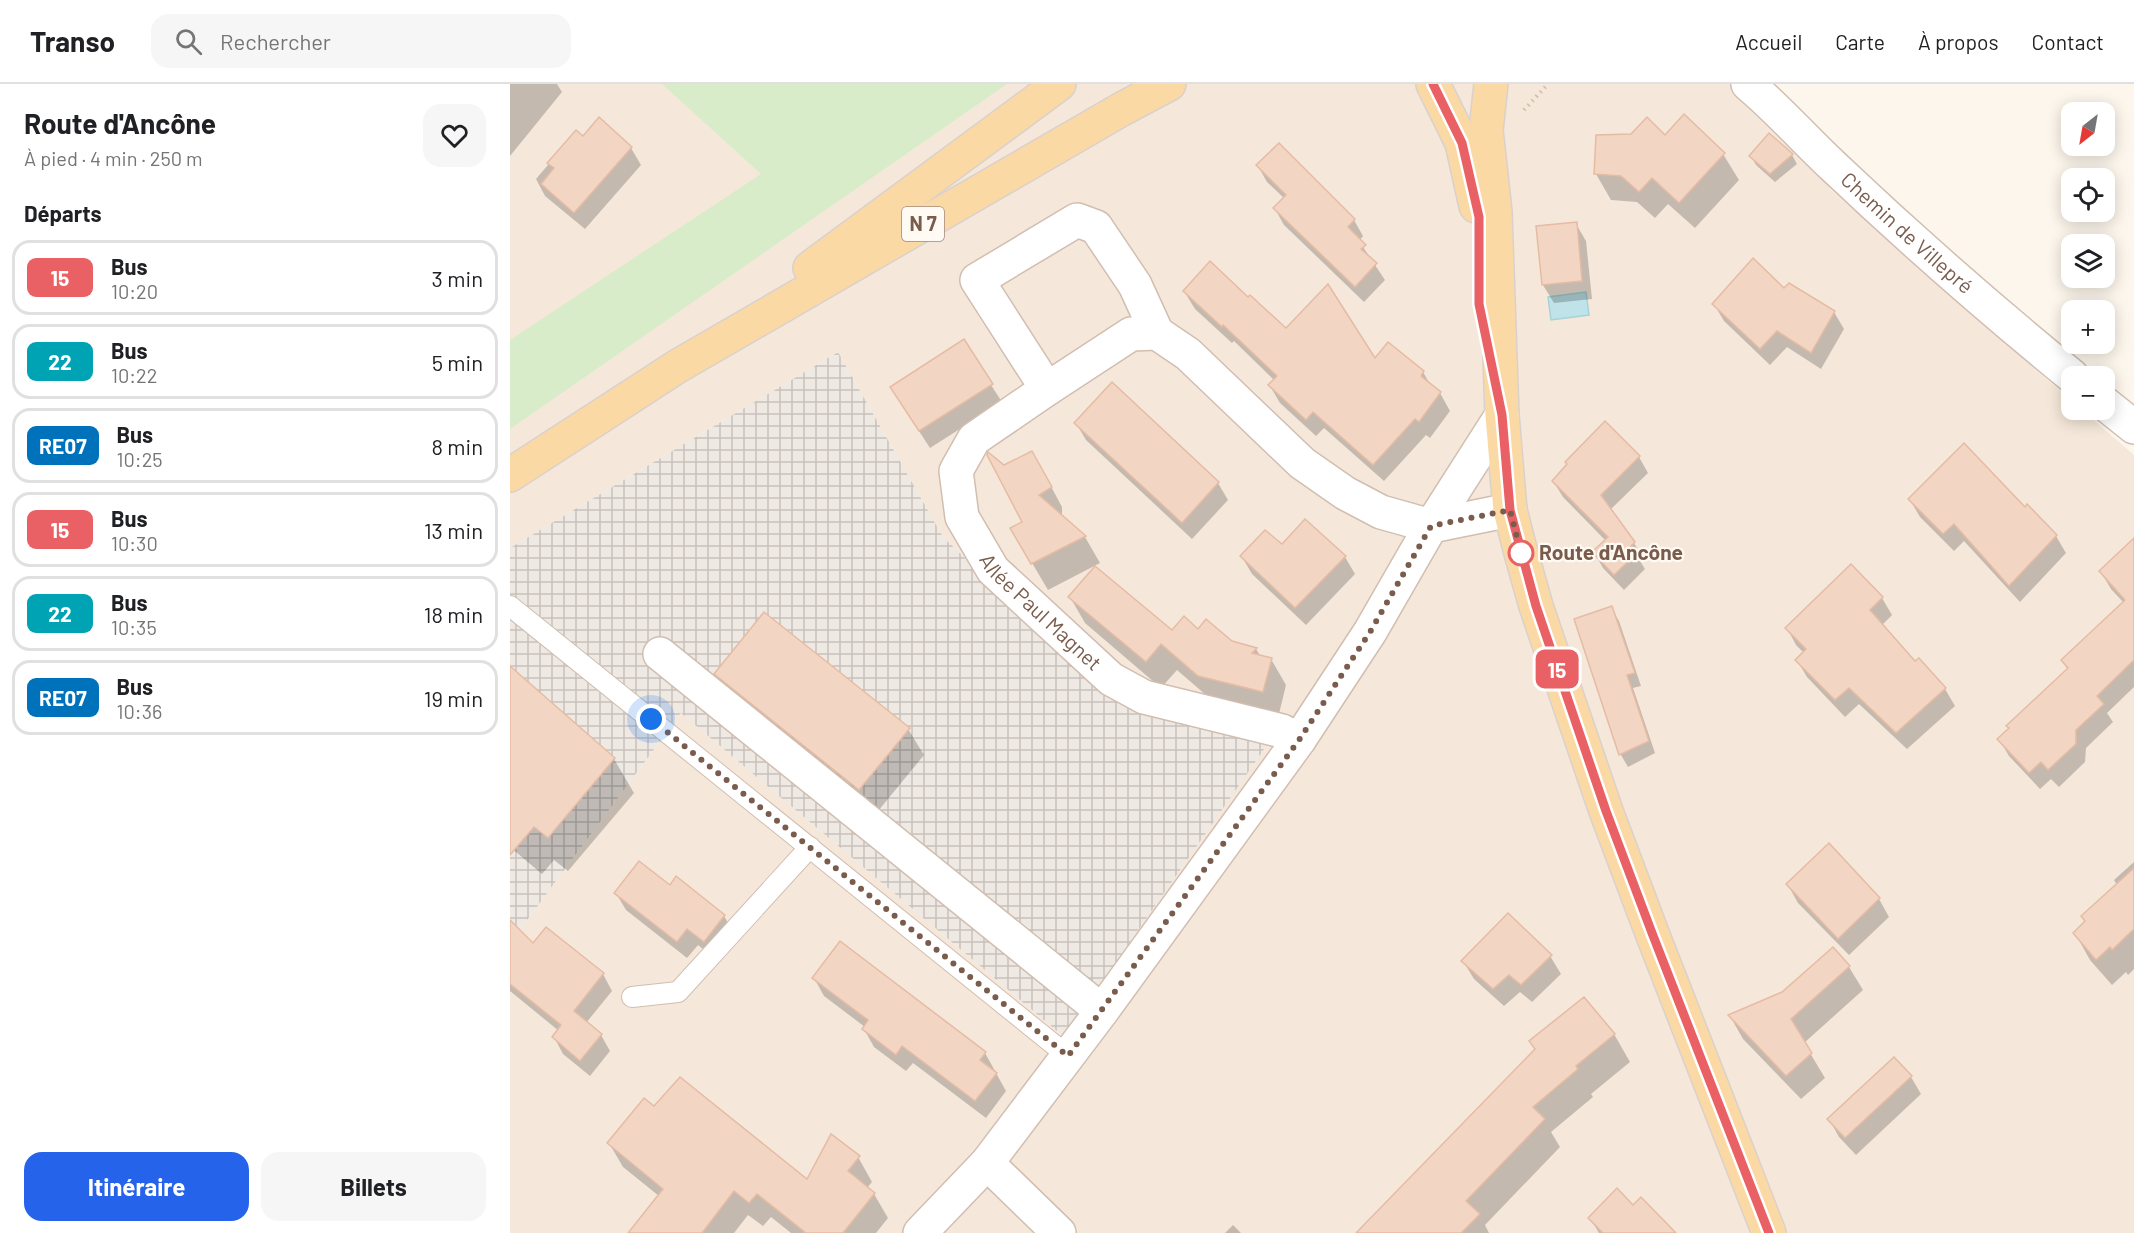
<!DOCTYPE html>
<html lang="fr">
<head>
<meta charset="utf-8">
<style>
	:root { --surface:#fff; --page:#f6f6f6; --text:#202124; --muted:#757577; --line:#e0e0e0; --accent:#2563eb }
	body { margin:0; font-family:Barlow,sans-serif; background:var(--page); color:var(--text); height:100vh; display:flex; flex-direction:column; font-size:22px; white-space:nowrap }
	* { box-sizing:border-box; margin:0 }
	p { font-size:20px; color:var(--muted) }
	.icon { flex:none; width:33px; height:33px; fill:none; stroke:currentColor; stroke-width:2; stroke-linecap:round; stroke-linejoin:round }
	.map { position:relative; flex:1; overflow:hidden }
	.panel { display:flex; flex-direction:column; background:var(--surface); width:510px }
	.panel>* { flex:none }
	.badge { padding:0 12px; border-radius:9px; font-size:21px; line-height:39px }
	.needle { width:39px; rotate:211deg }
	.controls { position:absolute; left:1551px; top:18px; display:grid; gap:12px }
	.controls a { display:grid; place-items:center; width:54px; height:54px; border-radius:12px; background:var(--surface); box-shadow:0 3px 15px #0003; font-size:30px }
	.you { position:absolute; width:30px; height:30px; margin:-15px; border:4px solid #fff; border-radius:50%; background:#1a73e8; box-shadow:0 0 0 9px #1a73e833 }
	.map>.badge { position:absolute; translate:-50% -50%; box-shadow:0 0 0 3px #fff }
	h2 { padding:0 24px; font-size:22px; line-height:54px }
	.round { display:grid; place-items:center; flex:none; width:63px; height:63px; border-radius:18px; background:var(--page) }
	.headline { display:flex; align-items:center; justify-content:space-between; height:102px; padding:0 24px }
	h1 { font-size:28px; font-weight:700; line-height:45px }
	.primary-button { display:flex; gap:12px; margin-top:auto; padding:12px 24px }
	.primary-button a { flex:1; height:69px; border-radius:18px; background:var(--accent); color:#fff; font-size:24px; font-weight:700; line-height:69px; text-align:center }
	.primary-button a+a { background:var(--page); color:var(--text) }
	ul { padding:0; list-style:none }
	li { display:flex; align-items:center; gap:18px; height:75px; margin:0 12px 9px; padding:0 12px; border:3px solid var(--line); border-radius:18px }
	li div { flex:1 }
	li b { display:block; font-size:22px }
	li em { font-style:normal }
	li .badge { min-width:66px; font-weight:700; text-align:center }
	header { display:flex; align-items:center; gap:36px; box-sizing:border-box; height:84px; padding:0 30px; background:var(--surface); border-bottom:2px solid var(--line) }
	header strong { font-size:28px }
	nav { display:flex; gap:33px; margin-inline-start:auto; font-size:21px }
	.search { width:420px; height:54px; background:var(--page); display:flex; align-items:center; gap:15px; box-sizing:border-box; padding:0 21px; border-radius:18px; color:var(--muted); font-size:22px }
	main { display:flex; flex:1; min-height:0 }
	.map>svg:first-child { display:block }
</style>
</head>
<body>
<header>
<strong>Transo</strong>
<div class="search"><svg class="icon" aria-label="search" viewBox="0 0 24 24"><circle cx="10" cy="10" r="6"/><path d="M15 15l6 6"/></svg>Rechercher</div>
<nav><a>Accueil</a><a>Carte</a><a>À propos</a><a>Contact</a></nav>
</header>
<main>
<section class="panel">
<div class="headline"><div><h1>Route d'Ancône</h1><p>À pied · 4 min · 250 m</p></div><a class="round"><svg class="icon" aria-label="heart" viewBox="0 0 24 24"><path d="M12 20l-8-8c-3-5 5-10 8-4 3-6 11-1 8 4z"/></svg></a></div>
<h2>Départs</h2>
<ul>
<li><span class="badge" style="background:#e96164;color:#fff">15</span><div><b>Bus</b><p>10:20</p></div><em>3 min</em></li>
<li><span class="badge" style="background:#00a3b4;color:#fff">22</span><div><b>Bus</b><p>10:22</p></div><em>5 min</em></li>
<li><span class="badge" style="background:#0072bc;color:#fff">RE07</span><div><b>Bus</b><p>10:25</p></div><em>8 min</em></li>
<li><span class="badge" style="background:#e96164;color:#fff">15</span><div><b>Bus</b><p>10:30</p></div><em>13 min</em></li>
<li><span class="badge" style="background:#00a3b4;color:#fff">22</span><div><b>Bus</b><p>10:35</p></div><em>18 min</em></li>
<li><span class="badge" style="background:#0072bc;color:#fff">RE07</span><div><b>Bus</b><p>10:36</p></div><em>19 min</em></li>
</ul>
<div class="primary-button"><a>Itinéraire</a><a>Billets</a></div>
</section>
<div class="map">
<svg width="1624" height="1149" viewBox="0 0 1624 1149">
	<defs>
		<pattern id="industrial-grid" width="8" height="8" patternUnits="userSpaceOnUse" patternTransform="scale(1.5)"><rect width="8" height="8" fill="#efe9e4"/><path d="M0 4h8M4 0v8" fill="none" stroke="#c7c0bb"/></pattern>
	</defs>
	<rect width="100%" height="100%" fill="#fdf6ec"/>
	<path fill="#f5e8da" d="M0,0H1243L1321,106L1561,316L1562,326H1572L1624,371V1149H0V859L171,629L554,953L756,662L599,609L433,453L328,268L0,464Z"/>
	<path fill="url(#industrial-grid)" d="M328,268L433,453L598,609L757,661L554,953L171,629L0,859V464Z"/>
	<path fill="#d8ecc9" d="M152,0H497L0,345V256L251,90Z"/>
	<path fill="#bfe3e8" stroke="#a5d3da" stroke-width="1.5" d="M1076,208L1079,231L1041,236L1038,213Z"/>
	<g fill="#0003">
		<path d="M0,0H47L52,8L0,72Z"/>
		<path d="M66,48L73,54L121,64L131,81L75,145L35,112L26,95Z"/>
		<path d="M1259,51L1282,71L1287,80L1265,98L1246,81L1241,72Z"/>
		<path d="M1155,53L1213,70L1229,96L1185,144L1158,120L1145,134L1127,118L1101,116L1086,90Z"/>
		<path d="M748,82L844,136L853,152L849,157L875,196L854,218L774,141L765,125L775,115L757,98Z"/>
		<path d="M1066,140L1076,157L1082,215L1044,219L1033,201L1027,144Z"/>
		<path d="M674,207L738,215L776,246L865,277L879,260L913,288L921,302L930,309L940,327L920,354L916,351L874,397L814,344L806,352L770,319L760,302L765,297L724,257L722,259L685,225Z"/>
		<path d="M1204,220L1324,228L1334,245L1311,285L1277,263L1260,281L1214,237Z"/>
		<path d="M481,301L492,318L420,364L392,321Z"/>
		<path d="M566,339L708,399L718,416L682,455L576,356Z"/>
		<path d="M1129,373L1138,389L1100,426L1124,459L1133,475L1130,477L1135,485L1114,506L1093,484L1084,468L1096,457L1053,413L1043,397Z"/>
		<path d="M494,383L537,395L552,423V433L575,453L590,479L538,506L502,445L514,439Z"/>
		<path d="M1400,416L1515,425L1546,452L1556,469L1510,518L1454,457L1444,467L1410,433Z"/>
		<path d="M772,463L835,473L845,490L796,541L742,490L732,473Z"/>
		<path d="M1624,468V603L1597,629L1603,638L1576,664L1575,678L1549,703L1541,695L1530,705L1499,672L1489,655L1558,586L1552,577L1614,519L1601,505L1591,488Z"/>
		<path d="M560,513L662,548L688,547L721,559L746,565L751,573L761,575L776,601L768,634L704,618L667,586L651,604L575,539Z"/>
		<path d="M1372,514L1382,531L1372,541L1405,579L1435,605L1445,622L1397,665L1349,620L1335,633L1297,593L1287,576L1294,569L1286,561L1277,544Z"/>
		<path d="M1101,524L1109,537L1131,602L1123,604L1145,669L1118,683L1111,671L1066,536Z"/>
		<path d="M0,584L104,675L124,709L58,787L44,776L32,790L0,763Z"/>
		<path d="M206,590L398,645L414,671L364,732L221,616Z"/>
		<path d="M1624,778V885L1618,891L1616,888L1602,901L1580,876L1565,849L1607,801L1604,796Z"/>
		<path d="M1278,801L1369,815L1379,833L1339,871L1288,819Z"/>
		<path d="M160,803L214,832L224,849L204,874L188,861L177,874L116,826L106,809Z"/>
		<path d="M0,838L23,862L93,890L102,907L76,939L91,951L100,967L80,992L53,970L44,953L49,947L0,907Z"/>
		<path d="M1040,872L1051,890L1022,918L1010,908L994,922L964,895L953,877Z"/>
		<path d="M1339,883L1353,906L1294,959L1315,994L1291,1015L1233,955L1220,932Z"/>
		<path d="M304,894L475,969L496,1007L476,1034L403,979L396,987L364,963L354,945L355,943L314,912Z"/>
		<path d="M1104,950L1120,978L1081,1010L1083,1013L1041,1048L1050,1063L975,1141L979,1149H848Z"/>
		<path d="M1401,993L1411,1010L1346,1071L1329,1053L1319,1035Z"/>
		<path d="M145,1024L297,1097L348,1073L362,1098L357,1104L364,1110L378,1134L366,1149H281L261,1133L253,1142L238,1131L224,1149H120L149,1112L113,1083L99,1059Z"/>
		<path d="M1123,1123L1161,1149H1089L1080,1134Z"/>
		<path d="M723,1141L731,1149H715Z"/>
	</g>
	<g fill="#f3d5c3" stroke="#e6bba3" stroke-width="1.5">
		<path d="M1174,30L1215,69L1169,119L1142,94L1129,108L1111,92L1084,90L1086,51L1121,50L1137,33L1155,51Z"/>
		<path d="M89,33L122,63L64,129L31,100L44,84L37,79L66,46L73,52Z"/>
		<path d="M1259,49L1283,70L1260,90L1239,72Z"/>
		<path d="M769,59L845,135L838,143L856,161L851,165L867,179L845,203L763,124L776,111L746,81Z"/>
		<path d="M1067,138L1072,197L1032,201L1026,142Z"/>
		<path d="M1243,174L1274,204L1279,199L1325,227L1301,269L1267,247L1250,265L1202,220Z"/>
		<path d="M700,177L738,213L740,211L776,244L818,200L865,274L878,258L914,287L911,292L931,308L909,338L905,335L863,381L803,328L796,336L758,301L767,292L713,241L712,243L673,207Z"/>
		<path d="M454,255L483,300L409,347L380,303Z"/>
		<path d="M602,298L709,398L672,439L564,339Z"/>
		<path d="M1095,337L1130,372L1091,411L1125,458L1121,462L1127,469L1104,491L1082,468L1098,453L1042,397L1057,380L1055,378Z"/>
		<path d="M1454,359L1515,423L1517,420L1547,451L1499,502L1444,440L1433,450L1398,415Z"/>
		<path d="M522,367L542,403L529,411L576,452L521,480L500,444L512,438L477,371L478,368L494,381Z"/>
		<path d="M795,435L836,472L785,524L730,472L755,446L772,460Z"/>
		<path d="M1624,454V576L1587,612L1594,620L1566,646V660L1538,686L1531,678L1519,689L1487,655L1499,644L1496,642L1558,584L1551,576L1615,516L1589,487Z"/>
		<path d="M1341,480L1373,513L1360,526L1405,577L1409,574L1436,604L1386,649L1339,604L1325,616L1285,576L1296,565L1275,544Z"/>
		<path d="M585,482L662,546L674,532L688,545L696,535L722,557L747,564L742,569L762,574L753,608L688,592L651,560L636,578L558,513Z"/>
		<path d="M1102,522L1125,589L1117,591L1139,657L1109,671L1064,535Z"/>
		<path d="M254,528L400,644L349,706L204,590Z"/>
		<path d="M0,582L105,674L38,754L24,743L0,771Z"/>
		<path d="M1319,759L1370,814L1328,855L1276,800Z"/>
		<path d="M129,777L160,801L166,792L215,831L194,858L177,845L167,858L104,809Z"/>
		<path d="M1624,784V845L1602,866L1600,863L1586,876L1563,849L1575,837L1571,832Z"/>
		<path d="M998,829L1042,871L1011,901L999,891L983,905L951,877Z"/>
		<path d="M0,836L23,859L36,843L94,889L64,927L92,950L70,977L42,953L51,941L0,900Z"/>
		<path d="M330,857L476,968L470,976L487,989L465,1017L392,962L386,971L352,945L358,936L302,894Z"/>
		<path d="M1323,863L1340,882L1281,935L1302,969L1276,992L1218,931L1272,908Z"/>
		<path d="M1074,913L1105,950L1066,982L1068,985L1023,1023L1035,1035L956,1117L970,1130L951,1149H846L1025,965L1019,957Z"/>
		<path d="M1384,973L1402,992L1335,1054L1317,1035Z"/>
		<path d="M170,993L297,1095L321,1050L350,1072L338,1087L365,1109L333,1149H296L247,1110L239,1119L224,1107L192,1149H118L153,1105L97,1059L134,1014L144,1022Z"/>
		<path d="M1107,1104L1123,1121L1131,1113L1166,1149H1093L1078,1134Z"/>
	</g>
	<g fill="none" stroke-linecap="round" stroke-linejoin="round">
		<g stroke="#d1beb0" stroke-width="22">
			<g id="service">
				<path d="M0,522L558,972"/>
				<path d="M122,913L168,908L300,763"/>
			</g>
		</g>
		<g stroke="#d1beb0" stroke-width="36">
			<g id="minor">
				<path id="s1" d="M1238,0C1268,25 1294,55 1323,82C1400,155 1480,225 1562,292"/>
				<path d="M647,249L621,250L537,305L467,196L567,136L586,143L625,201L647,249L678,270L792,379L835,409L871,428L921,442L1000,426"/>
				<path id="s2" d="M537,305L464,355L446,387L452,433L483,486L601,595L634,613L772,647L789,656"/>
				<path d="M1594,319L1624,343"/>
				<path d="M150,570L592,927"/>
				<path d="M477,1079L549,1149"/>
				<path d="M410,1149L477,1079L592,927L789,656L860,548L921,442L992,331"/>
			</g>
		</g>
		<g stroke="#dad1cd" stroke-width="36">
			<g id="primary">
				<path d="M923,0L952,59L966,122"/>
				<path d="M981,0L976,46L985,128L992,331L1000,426L1011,469L1026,522L1096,727L1142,849L1259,1149"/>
				<path d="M300,184L549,0"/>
				<path d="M0,391L168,282L612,25L659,0"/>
			</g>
		</g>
		<path stroke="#d9b8a5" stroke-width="4" stroke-dasharray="1.5 4.5" stroke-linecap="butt" d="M1014,26L1038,0"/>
		<use href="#service" stroke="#fff" stroke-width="20"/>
		<use href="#minor" stroke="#fff" stroke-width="33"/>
		<use href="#primary" stroke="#fbd9a5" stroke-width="33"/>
	</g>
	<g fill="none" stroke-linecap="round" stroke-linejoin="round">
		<g stroke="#fff" stroke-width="14">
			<path id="line" d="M923,0L952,59L969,133V220L992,331L1000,426L1026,522L1096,727L1142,849L1259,1149"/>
		</g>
		<use href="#line" stroke="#e96164" stroke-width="9"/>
		<path stroke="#7a5c4d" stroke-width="6" stroke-dasharray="0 10.8" d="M141,635L558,972L789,656L860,548L921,442L1000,426L1011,469"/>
	</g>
	<circle fill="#fff" stroke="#e96164" stroke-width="3" cx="1011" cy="469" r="12"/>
	<g text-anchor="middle" stroke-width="4.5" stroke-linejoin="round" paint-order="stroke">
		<rect fill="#fffaf3" stroke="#a28b7f" stroke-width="1.5" x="392" y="123" width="42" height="34" rx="4.5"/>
		<g font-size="20" font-weight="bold" fill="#7a5c4d">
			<text x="413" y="147">N 7</text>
		</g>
		<g font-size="21" fill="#7a5c4d" stroke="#fffaf3">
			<text dy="7" stroke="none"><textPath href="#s1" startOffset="218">Chemin de Villepré</textPath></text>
			<text dy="7" stroke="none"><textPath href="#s2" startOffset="296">Allée Paul Magnet</textPath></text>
		</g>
		<g font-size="21" font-weight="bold" fill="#7a5c4d" stroke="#fffaf3" text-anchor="start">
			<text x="1029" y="476">Route d'Ancône</text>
		</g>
	</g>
</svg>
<div class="controls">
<a><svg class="needle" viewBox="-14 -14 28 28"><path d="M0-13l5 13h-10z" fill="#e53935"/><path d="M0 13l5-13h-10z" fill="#757577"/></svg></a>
<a><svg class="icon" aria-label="locate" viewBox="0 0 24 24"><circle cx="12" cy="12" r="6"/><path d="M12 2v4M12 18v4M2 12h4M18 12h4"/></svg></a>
<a><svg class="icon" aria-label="layers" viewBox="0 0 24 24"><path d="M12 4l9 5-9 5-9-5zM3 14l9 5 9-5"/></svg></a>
<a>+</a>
<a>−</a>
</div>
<div class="you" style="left:141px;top:635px"></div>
<b class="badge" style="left:1047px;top:585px;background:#e96164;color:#fff">15</b>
</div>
</main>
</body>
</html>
